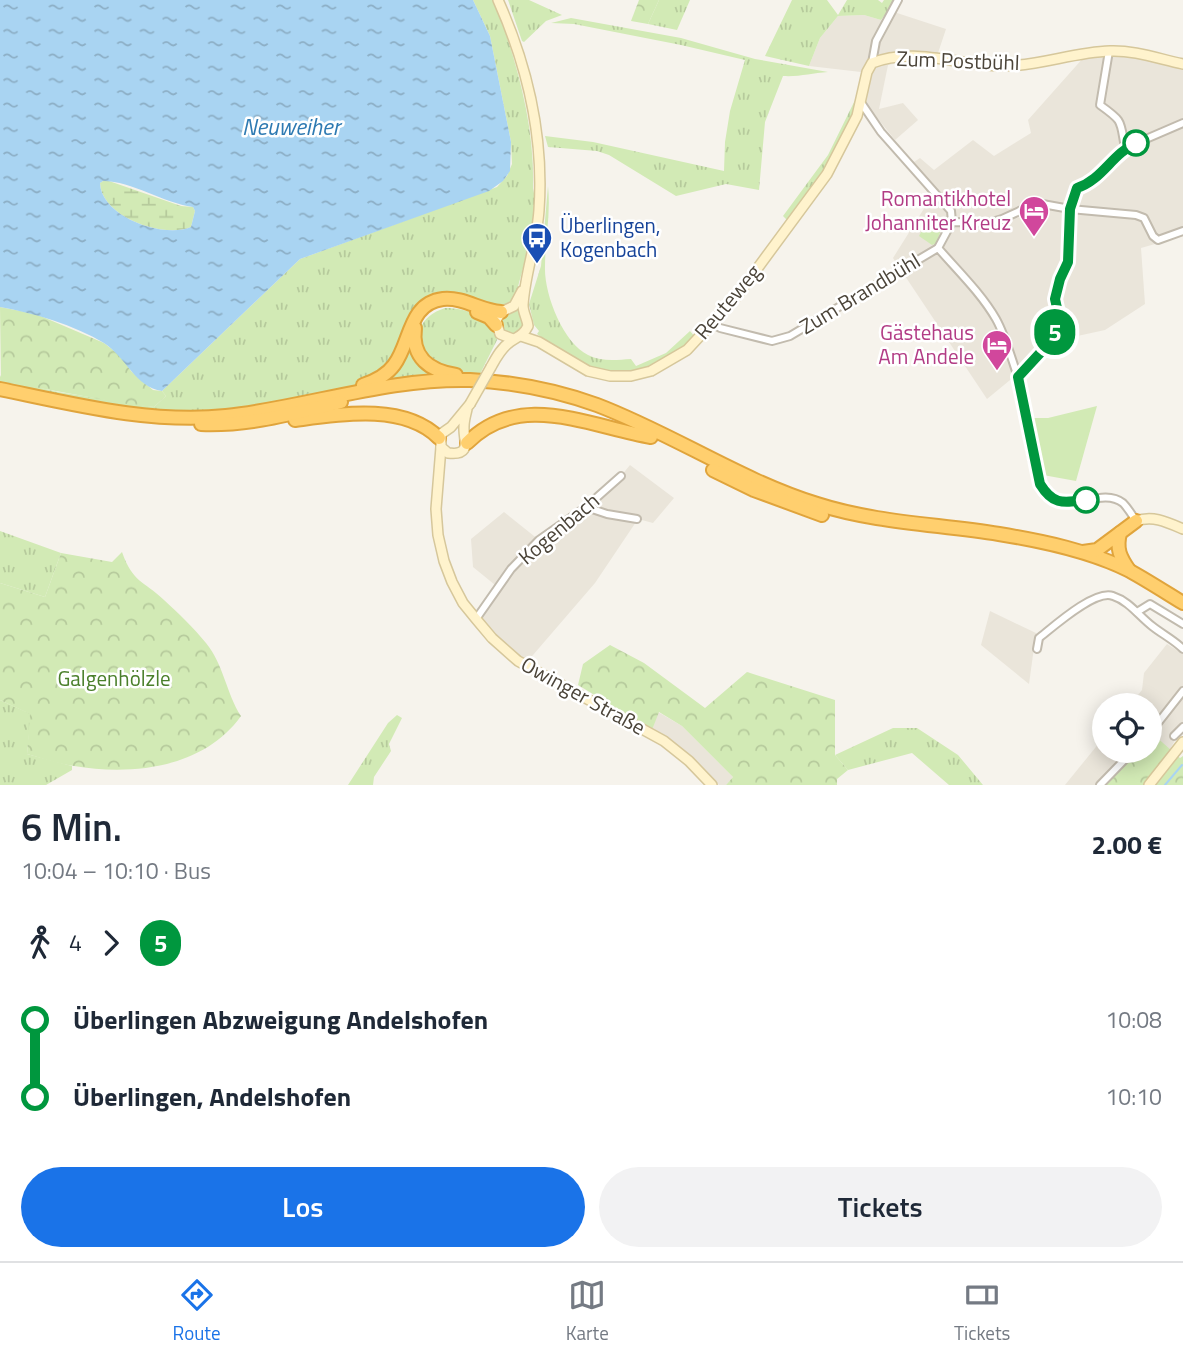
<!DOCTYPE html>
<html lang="de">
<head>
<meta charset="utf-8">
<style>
	:root { --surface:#fff; --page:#f2f2f3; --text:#1f2937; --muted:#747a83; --line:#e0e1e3; --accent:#1a73e8 }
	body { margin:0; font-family:"Titillium Web",sans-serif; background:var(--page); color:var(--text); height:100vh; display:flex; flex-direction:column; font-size:26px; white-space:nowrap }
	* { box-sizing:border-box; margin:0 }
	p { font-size:23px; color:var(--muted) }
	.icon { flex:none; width:38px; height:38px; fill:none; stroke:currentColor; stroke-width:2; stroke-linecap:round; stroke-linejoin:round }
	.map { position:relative; height:785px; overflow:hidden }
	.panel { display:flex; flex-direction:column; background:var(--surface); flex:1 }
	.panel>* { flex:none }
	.badge { padding:0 14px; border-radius:23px; font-size:24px; line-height:46px }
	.buttons { position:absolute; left:1092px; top:693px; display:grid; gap:14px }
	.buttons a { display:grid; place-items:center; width:70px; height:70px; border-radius:50%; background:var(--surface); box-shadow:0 4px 18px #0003; font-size:35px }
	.map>.badge { position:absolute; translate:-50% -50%; box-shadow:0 0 0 4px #fff }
	.legs { display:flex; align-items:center; gap:10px; height:77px; padding:0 21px; font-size:23px }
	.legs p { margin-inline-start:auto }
	.overview { display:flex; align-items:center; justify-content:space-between; height:119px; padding:0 21px }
	h1 { font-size:38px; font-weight:600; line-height:52px }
	.primary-button { display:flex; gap:14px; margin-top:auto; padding:14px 21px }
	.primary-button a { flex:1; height:80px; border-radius:42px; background:var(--accent); color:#fff; font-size:28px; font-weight:600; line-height:80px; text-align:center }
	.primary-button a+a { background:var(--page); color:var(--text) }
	ul { padding:0 21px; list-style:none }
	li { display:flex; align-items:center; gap:24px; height:77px; font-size:26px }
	li i { display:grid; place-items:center; width:10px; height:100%; margin:0 9px; background:currentColor }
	li i::after { content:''; width:18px; height:18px; margin:-9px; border:5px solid; border-radius:50%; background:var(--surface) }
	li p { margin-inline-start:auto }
	li:first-child i { background:linear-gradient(#0000 50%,currentColor 0) }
	li:last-child i { background:linear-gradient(currentColor 50%,#0000 0) }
	.tabs { display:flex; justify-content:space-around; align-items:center; height:98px; border-top:2px solid var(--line); background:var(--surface); font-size:19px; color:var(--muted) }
	.tabs a { display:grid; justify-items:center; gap:4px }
	.tabs .active { color:var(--accent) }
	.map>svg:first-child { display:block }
</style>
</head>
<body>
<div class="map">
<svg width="1183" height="785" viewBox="0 0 1183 785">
	<defs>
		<pattern id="grass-tufts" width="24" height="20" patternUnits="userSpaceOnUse" patternTransform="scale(1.75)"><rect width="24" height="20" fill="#d2eab5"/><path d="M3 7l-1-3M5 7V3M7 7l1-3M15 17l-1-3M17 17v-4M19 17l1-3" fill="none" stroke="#b6ca9c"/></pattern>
		<pattern id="forest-crowns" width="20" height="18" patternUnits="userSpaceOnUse" patternTransform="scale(1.75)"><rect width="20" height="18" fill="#d2eab5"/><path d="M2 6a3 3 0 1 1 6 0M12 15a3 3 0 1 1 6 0" fill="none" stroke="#b6ca9c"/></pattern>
		<pattern id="wetland-marsh" width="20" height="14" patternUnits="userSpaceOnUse" patternTransform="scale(1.75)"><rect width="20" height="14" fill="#d2eab5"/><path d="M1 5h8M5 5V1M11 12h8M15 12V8" fill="none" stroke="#b6ca9c"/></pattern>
		<pattern id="water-ripples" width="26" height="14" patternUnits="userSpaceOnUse" patternTransform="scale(1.75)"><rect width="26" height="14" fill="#a9d4f2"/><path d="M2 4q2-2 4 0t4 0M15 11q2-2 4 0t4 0" fill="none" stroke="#8caec5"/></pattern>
	</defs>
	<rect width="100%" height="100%" fill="#f6f3ec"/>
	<g fill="#eae5da">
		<path d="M894,12L946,29L934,65L910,61L888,65L879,109L903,103L918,120L895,140L858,94L861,72L809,66L820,38L838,16L864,15L881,20Z"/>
		<path d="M1113,53L1183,68V236L1141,248L1145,304L1105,330L1059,340L987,399L893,258L930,199L914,162L920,158L934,170L973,140L994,156L1031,133L1028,120L1084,57Z"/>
		<path d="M630,465L674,498L653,523L638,519L595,583L527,662L495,636L480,618L500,589L473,567L471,539L504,512L539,540L621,476Z"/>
		<path d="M990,611L1036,633L1029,684L981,645Z"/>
		<path d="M1167,644L1183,654V726L1169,751L1154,735L1150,739V705H1130L1142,690L1144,673Z"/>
		<path d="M658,712L682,726L733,777L726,785H719L670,740L652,730Z"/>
		<path d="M1104,737V751H1138L1105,785H1065Z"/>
	</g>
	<g fill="url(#grass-tufts)">
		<path d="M473,0H493L496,5C517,63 535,126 533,188C533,189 535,197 535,198C536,205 535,213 534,219C530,250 519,278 513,308L521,311L528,322L513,339L461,301L425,306L400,357L352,392L183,417L0,389V375L2,379L58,392L154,407L166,396L162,391L300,259L497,187L507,176L512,164L511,142L490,36Z"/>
		<path d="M508,0H529L562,15L546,21L524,42L522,41Z"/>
		<path d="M659,0H690L677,30L648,24Z"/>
		<path d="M792,0H827L838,15L847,0H878L882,3L884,0H896L881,20L864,15L838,16L820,38L809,66L765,56Z"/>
		<path d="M571,18L681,38L755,59L828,72C812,73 799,77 783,76L765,122L759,190L726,184L676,196L609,155L597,151L548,147L545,136L593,142L724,171L725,142L730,111L745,60L681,45L574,24L551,23Z"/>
		<path d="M858,94C848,142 816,182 788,221L783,216L828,155Z"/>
		<path d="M548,186C551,214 545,239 545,267C544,294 563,343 588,355C602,362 616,360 631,359L636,366L666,353L690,331L696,338C666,362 626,384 587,367C569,359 553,346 537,334L539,331L534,325L529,304L541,266Z"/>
		<path d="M445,308C468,308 491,317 497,340L479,376C469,374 444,372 436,367C433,365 431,361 429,358C410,337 420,316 445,308Z"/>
		<path d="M412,340L437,376L385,380Z"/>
		<path d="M0,531L61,553L45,597L0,583Z"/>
		<path d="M0,700L31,714L27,754L72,766V770L46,785H0Z"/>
		<path d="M397,715L402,718L389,744L391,751L374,777L373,785H348L388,723Z"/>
		<path d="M893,728H917L958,755L983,785H949L912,753L848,770L835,755Z"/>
	</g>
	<g fill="url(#forest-crowns)">
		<path d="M639,0H659L648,24L631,21Z"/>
		<path d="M0,307L36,314L104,343L122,357L131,371L153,390L162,391L166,396L154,407L127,404L1,381Z"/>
		<path d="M122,552C133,583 143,580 164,600C178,613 194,628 206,643C224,665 226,693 241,716C204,768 132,776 74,766C58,764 42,758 27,754L30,714L0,700V583L45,597L61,553L112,562Z"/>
		<path d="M610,645L644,663L705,708L747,672L835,700V755L848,770L837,779V785H726L733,777L682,726L659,712L652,730L578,685L583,664Z"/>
		<path d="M1154,735L1180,758L1183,756V785H1105L1138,751H1150V739Z"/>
	</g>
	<path fill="url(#wetland-marsh)" d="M103,181H109L181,206L193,207L195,211L191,227C164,239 101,217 100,183Z"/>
	<g fill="#d2eab5">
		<path d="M930,215L942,225L937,243L932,245L919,236Z"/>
		<path d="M1097,406L1076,481L1043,475L1030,418H1048Z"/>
	</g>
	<path fill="url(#water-ripples)" fill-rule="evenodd" d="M0,0H473L490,36L511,142L510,171L503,181L489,191L300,259L162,391C136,388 125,356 104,343C74,325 34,313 0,307ZM103,181C132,181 163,203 193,207L195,211L191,227C164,239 101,217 100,183Z"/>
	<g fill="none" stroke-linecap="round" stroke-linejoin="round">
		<path stroke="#a9d4f2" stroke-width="2" d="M1165,785L1182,765"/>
		<g stroke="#c2bbae" stroke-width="10">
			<g id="street">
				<path d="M1109,51L1100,105C1124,122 1120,121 1125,148"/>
				<path d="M872,63L876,41L898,0"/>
				<path d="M862,104L881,132L951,211L952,222"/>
				<path d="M938,248L952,222L989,223L1002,219L1037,203L1070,209L1136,215L1144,218L1153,236L1158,240L1183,231"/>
				<path d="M713,324L720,328L772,341L790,336L938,248C957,270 981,293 996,319C1005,335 1011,357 1017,374C1025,402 1029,475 1046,494C1067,516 1101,486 1123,503C1128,508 1132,515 1136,521"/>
				<path d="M1018,377L1054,338L1059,317L1055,299L1060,279L1068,262L1070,209L1077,188L1089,185L1125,148L1183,123"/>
				<path d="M586,507L607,514L637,519"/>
				<path d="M1137,612L1150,604L1183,624"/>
				<path d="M476,619L511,569L539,540L586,507L621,476"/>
				<path d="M1037,649L1039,638C1053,627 1095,589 1113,596C1129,601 1139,616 1152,626C1162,634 1174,640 1183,649"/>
				<path d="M1150,733L1183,691"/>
				<path d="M1174,736L1183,727"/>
				<path d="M1100,785L1133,751"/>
			</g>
		</g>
		<g stroke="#d6c79b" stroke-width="12">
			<g id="secondary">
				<path d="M521,336L539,342L588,371L610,376H631L651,371L687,350L737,296L827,174L857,116L867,72L872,63C914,46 959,66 1004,66C1039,66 1074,52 1110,51C1134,50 1159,59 1183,64"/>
				<path d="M513,339L500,334L496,320L501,312L514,306L522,291"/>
				<path d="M491,367C496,358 501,348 510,342C518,336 523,336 528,326C527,318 523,313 523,305C525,273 537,242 539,210C544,138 527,65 498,0"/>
				<path d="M467,409C466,414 464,420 464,426C463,440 473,456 448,453L441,447V434L451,427L470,404"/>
				<path d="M441,447L436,509L438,535L444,561L452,582L463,603L476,619L492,638L518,661L664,741L689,761L712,785"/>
				<path d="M1136,521C1153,515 1167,522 1183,529"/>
				<path d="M1149,785L1183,742"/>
			</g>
		</g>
		<g stroke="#e0a43c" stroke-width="16">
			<g id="highway">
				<path d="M477,312L489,317L496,325"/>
				<path d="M415,328C411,358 430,371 456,375"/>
				<path d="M363,385C375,381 386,376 394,365C411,343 408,303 443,299C464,297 481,311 501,312"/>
				<path d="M0,389C73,404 151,424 226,416C308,407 386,378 470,380C512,382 558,391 597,405C673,434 740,480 817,504C876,523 938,524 999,534C1042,541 1091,551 1130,571C1148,581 1165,592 1183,603"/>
				<path d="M295,420C340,414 404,403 439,438"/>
				<path d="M201,424C250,426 294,413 341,402"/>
				<path d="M467,443C519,390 588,426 651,437"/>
				<path d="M713,470L754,490L822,515"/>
				<path d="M1120,533C1116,549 1120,557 1129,570"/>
				<path d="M1083,552L1097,550L1136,521"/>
			</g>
		</g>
		<use href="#street" stroke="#fff" stroke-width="6"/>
		<use href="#secondary" stroke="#fff3cd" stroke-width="9"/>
		<use href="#highway" stroke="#ffcf6e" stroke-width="12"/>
		<g stroke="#d6c79b" stroke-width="12" stroke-linecap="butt">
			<path id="secondary-bridge" d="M470,404L491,367"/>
		</g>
		<use href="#secondary-bridge" stroke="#fff3cd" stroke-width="9"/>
	</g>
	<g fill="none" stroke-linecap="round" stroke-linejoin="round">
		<g stroke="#fff" stroke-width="16">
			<path id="line-1" d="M1086,500C1062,503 1053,505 1040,484L1018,377L1054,338L1059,317L1055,299L1060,279L1068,262L1070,209L1077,188C1102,180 1112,154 1136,143"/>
		</g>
		<use href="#line-1" stroke="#00973e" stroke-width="10"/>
	</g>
	<defs>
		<g id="hotel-pin" transform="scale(1.575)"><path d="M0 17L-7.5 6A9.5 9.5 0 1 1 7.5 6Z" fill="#d1479c" stroke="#fff"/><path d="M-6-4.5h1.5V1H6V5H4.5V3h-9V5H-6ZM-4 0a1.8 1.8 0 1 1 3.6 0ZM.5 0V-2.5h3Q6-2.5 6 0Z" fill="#fff"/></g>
		<g id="bus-pin" transform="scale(1.575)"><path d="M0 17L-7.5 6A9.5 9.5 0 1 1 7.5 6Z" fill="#1a4fb4" stroke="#fff"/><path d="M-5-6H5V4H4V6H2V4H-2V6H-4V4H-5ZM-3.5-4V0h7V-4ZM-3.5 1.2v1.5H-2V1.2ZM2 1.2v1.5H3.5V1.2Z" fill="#fff"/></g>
	</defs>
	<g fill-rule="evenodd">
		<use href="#hotel-pin" x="1034" y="211"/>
		<use href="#bus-pin" x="537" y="238"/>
		<use href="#hotel-pin" x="997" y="345"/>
	</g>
	<g fill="#fff" stroke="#00973e" stroke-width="3.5">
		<circle cx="1136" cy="143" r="12"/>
		<circle cx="1086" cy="500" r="12"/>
	</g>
	<g text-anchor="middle" stroke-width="5" stroke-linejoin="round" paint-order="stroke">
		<g font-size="21" fill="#4b4439" stroke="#fff">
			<text transform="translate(958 61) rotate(2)" y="7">Zum Postbühl</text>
			<text transform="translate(860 294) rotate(-31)" y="7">Zum Brandbühl</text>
			<text transform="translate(728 302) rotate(-50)" y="7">Reuteweg</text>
			<text transform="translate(559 529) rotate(-40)" y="7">Kogenbach</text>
			<text transform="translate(583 696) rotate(29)" y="7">Owinger Straße</text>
		</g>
		<g font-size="21" fill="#b23c85" stroke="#fff" text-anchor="end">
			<text x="1011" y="206">Romantikhotel<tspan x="1011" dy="24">Johanniter Kreuz</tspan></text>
			<text x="974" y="340">Gästehaus<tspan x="974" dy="24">Am Andele</tspan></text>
		</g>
		<g font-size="21" fill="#164399" stroke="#fff" text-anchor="start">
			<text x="560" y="233">Überlingen,<tspan x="560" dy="24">Kogenbach</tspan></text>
		</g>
		<g font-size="21" fill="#4a7f2a" stroke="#fff">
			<text x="114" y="686">Galgenhölzle</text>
		</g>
		<g font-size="23" font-style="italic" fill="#2e7ab2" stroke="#fff">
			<text x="291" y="135">Neuweiher</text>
		</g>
	</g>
</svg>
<div class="buttons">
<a><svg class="icon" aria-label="locate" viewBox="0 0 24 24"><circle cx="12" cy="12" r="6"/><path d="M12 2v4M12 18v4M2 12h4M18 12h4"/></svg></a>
</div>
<b class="badge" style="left:1055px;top:332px;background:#00973e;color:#fff">5</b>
</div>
<section class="panel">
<div class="overview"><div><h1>6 Min.</h1><p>10:04 – 10:10 · Bus</p></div><b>2.00 €</b></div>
<div class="legs"><svg class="icon" aria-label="walk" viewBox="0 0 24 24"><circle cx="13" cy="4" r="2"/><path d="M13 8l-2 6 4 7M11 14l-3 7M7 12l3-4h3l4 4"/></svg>4<svg class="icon" aria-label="forward" viewBox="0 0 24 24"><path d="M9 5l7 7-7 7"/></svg><b class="badge" style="background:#00973e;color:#fff">5</b></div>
<ul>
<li><i style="color:#00973e"></i><b>Überlingen Abzweigung Andelshofen</b><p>10:08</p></li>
<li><i style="color:#00973e"></i><b>Überlingen, Andelshofen</b><p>10:10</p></li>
</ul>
<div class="primary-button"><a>Los</a><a>Tickets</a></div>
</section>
<nav class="tabs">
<a class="active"><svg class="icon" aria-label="directions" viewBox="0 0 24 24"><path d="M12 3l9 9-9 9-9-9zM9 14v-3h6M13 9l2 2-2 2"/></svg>Route</a>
<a><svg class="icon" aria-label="map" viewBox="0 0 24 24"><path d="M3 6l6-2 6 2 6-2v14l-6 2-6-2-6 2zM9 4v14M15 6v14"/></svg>Karte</a>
<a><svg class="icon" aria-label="tickets" viewBox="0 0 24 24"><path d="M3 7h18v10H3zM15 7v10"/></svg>Tickets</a>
</nav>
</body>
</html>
